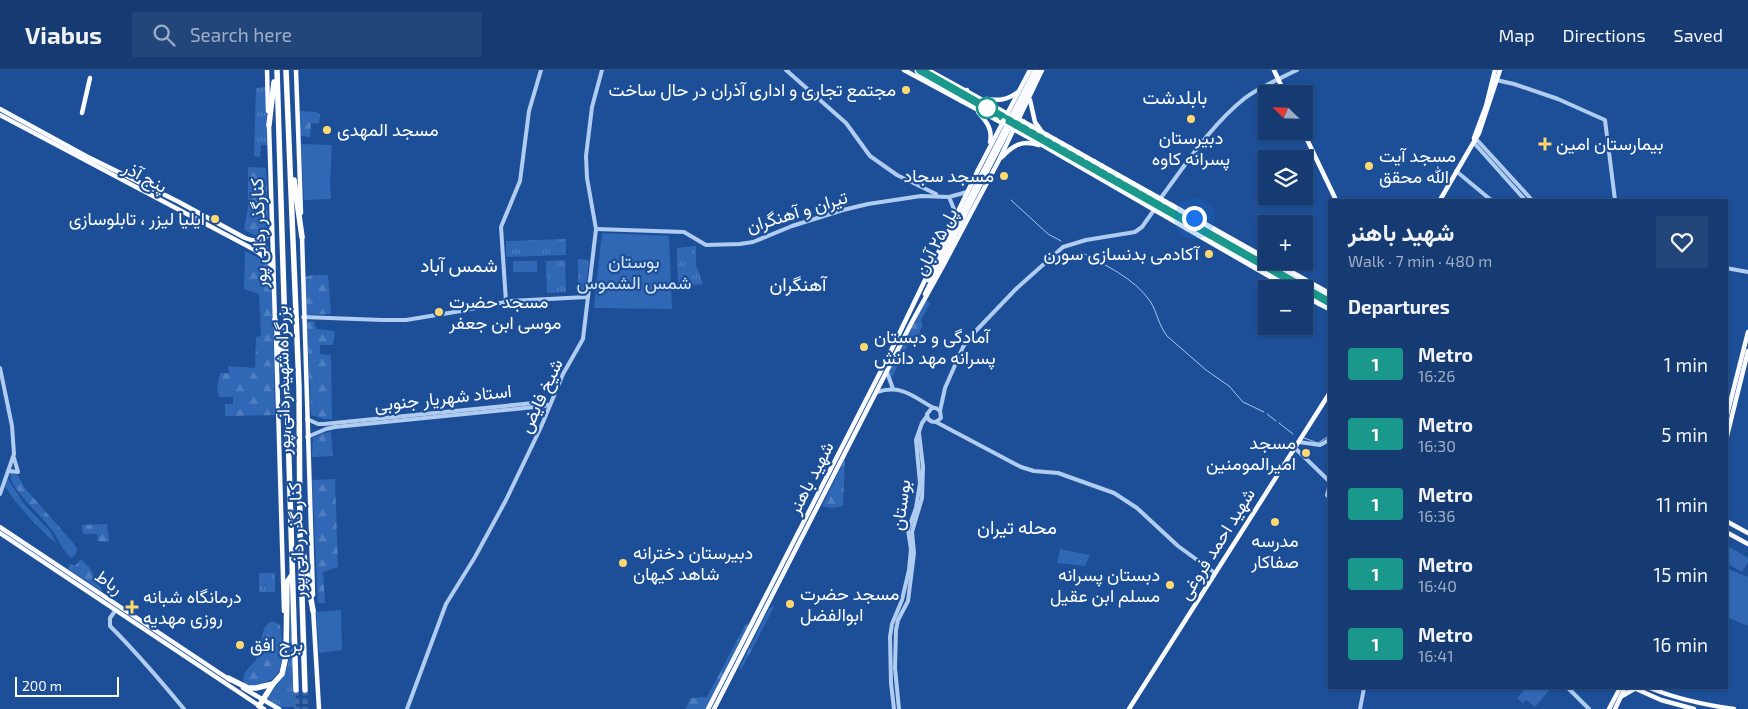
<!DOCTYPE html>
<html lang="en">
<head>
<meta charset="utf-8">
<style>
	:root { --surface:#153b72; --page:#22467a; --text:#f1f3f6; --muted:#9dadc4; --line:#345584 }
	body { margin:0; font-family:"Exo 2",Vazirmatn,sans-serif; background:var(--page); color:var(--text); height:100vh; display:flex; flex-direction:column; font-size:19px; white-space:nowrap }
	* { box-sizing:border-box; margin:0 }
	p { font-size:16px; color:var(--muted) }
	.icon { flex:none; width:28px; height:28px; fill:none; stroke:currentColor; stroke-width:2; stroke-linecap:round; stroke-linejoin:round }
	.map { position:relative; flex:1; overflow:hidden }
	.panel { position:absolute; left:1328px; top:129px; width:400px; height:490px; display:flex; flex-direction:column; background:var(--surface); border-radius:0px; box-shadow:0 1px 4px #0004,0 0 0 1px var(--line) }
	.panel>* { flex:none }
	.badge { padding:0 10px; border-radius:4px; font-size:18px; line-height:32px }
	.needle { width:32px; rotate:293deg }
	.tools { position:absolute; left:1258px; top:15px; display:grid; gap:10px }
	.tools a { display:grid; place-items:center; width:55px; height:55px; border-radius:0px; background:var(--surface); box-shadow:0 1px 4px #0004,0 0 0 1px var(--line); font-size:25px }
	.scale { position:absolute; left:15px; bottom:12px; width:104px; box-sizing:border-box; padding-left:5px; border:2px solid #fff; border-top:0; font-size:14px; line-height:18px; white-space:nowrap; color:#fff; -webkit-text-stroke:4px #1c4f98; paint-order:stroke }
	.you { position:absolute; width:25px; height:25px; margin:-12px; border:4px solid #fff; border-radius:50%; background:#1a73e8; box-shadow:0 0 0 8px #1a73e833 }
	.map>.badge { position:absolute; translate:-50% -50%; box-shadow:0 0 0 2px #fff }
	h2 { padding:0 20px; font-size:19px; line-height:45px }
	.round { display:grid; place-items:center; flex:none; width:52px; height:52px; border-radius:0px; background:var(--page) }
	.overview { display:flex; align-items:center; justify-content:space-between; height:85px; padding:0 20px }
	h1 { font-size:24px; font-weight:700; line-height:38px }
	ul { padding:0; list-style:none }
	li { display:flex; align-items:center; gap:15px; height:70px; padding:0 20px }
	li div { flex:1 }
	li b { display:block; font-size:19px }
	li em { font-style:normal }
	li .badge { min-width:55px; font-weight:700; text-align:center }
	header { display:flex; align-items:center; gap:30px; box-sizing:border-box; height:70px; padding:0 25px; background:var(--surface); border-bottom:1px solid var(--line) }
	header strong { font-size:24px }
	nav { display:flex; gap:28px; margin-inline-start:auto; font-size:18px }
	.search { width:350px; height:45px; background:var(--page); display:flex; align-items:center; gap:12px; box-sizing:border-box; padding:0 18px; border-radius:0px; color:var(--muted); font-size:19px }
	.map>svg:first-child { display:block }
</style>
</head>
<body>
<header>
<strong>Viabus</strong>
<div class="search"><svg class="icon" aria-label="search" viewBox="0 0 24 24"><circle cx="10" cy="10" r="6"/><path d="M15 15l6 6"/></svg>Search here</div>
<nav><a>Map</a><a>Directions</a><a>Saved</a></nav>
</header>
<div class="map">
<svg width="1748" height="639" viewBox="0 0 1748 639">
	<defs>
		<pattern id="grass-tufts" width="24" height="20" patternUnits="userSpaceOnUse" patternTransform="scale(1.25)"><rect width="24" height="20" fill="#3068b5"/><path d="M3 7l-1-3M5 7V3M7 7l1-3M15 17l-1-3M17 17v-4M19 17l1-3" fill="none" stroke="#4f7fc0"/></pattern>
		<pattern id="forest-firs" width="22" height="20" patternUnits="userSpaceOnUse" patternTransform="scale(1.25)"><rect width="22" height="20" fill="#3068b5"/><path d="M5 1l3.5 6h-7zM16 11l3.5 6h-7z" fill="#4f7fc0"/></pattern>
	</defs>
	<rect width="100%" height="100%" fill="#1c4f98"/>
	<g fill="url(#grass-tufts)">
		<path d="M266,17L268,75H261L260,87L254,86L256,18Z"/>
		<path d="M566,169V185L506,187V171Z"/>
		<path d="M696,176V195L703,214L678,217L677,178Z"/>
		<path d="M578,189L589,190L585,222L578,225Z"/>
		<path d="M565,190L566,222L547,223L546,191Z"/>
		<rect x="259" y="503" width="16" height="19"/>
		<path d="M289,529L292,530L296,637H281L266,629L284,606L289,590Z"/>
	</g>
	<g fill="url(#forest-firs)">
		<path d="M299,41L317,42L320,45L319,54L311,53L310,67L299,66Z"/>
		<path d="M248,97L266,98L268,157C261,169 253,166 244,159L248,138Z"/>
		<path d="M245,181L267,193L272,203L275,345L225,346V334H233V327H219L217,319L220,303H229L228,296L255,298L256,267L261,266L259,224L244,219Z"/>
		<path d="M311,205H328L331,244L305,245V207Z"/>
		<path d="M926,230L930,233L921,250L923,256L920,260L921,266L925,272L916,268H911L892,308L889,302Z"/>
		<path d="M314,251L316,259L335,261L333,275H320V284L331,285L332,349H324L311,345L307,252Z"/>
		<path d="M331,362L333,386L312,387L313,368L323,363Z"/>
		<path d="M845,389L843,435C836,439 829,438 822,436Z"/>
		<path d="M13,402L18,405L24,417L74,474L77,479L76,484L71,488C62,480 58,468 51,459C42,446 10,419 10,404Z"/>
		<path d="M8,409L24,434L50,461L56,473C37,457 18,437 5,416Z"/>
		<path d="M335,409L338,497L323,502L325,533H318L312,410Z"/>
		<path d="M107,454L109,472L98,471L97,464H83L82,455Z"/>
		<path d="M81,489L89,497L102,521L68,499L69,494L75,496Z"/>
		<path d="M775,535L741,600L740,597L769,539Z"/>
		<path d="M270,552H275L280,555C283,574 288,603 267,612C259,615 252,616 244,614C240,601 253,597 258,586C264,575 258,561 270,552Z"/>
		<path d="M747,554L748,556L706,639H686L690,628L707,627L745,555Z"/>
	</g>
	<g fill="#3068b5">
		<path d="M301,74L332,75L330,113L331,129L304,130Z"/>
		<path d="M602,163L669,166L672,239L594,238Z"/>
		<rect x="513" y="191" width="24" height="11"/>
		<path d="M1726,475L1748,488V492L1742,502L1726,493Z"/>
		<path d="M1060,479L1090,485L1085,496L1057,493Z"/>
		<path d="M1726,498L1748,507V556L1726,547Z"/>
		<path d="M341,540L342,580L319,583L316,542Z"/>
		<path d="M1526,618H1551L1535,637L1526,630L1523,633L1517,628Z"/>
	</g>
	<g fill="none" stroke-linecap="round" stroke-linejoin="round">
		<g stroke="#a4c6f2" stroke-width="1">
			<path d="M1011,130L1048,164L1061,171"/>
			<path d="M1081,182C1105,195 1134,208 1150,231C1157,242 1159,256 1167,266L1206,300L1229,316L1243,332L1264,342"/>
			<path d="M1267,344L1276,351"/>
			<path d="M1279,353L1293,364"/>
			<path d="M1304,368L1318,373L1329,366"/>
		</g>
		<g stroke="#3e69a7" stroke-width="5.5" stroke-dasharray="5.5 3" stroke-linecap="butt">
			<path d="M296,620L297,639"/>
			<path d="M305,620V639"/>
		</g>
		<g stroke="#b0ccf0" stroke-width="4">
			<path d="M786,0L846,53L870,86L897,105L936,124"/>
			<path d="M1496,10L1514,14L1558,29L1605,50L1615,130"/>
			<path d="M1474,70L1478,71L1532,130"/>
			<path d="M1474,70L1475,74L1525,130"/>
			<path d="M1456,101L1491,130"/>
			<path d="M949,127L956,144"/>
			<path d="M1160,129C1186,94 1211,55 1245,28C1258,18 1281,8 1297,0"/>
			<path d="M596,159L684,162L706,175L740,174L753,172L792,156L843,140L868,134L921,126L949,127L967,122"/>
			<path d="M1726,198L1748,202"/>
			<path d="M506,232L501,157L520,111L529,41L541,0"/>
			<path d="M303,247L382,250H406L461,241L510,231L587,227"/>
			<path d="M0,298L12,356L14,384L0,424"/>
			<path d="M887,302L893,319"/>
			<path d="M877,322C902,314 913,327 934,338"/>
			<path d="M940,341L936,338H932L927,344C927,349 930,352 936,352L941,348L940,341L945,318L963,277L970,267L1017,218L1063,177L1086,170L1135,162L1142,157L1154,140"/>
			<path d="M307,349L318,354H324L534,333L549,335"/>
			<path d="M936,352L1021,397L1034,401L1058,403L1114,423L1137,438L1178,476L1215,503"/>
			<path d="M307,367L326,359L335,357L545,336"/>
			<path d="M1299,372L1320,375L1329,370"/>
			<path d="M1295,378L1329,411"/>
			<path d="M9,401L18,402L14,388"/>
			<path d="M1329,418L1327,425L1329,427"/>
			<path d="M115,541L110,548V556C137,583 160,610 184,639"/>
			<path d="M1568,618L1589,639"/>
			<path d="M407,639L446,534L475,487L506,430L541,357L563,304L583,269L596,159L587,108L586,86L592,37L602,0"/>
			<path d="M894,639L891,613L890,567L892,554L902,530L909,500L911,479L908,460L916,438L920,413L916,370L922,353L927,346"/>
			<path d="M899,639L895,598L896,560L898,550L908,531L914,483L912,462L922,428L923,397L919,363"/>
			<path d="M1360,639L1364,618"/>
		</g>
		<g stroke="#f9fbff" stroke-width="4.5">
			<path d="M267,0L268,41"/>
			<path d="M296,0L301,143"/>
			<path d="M904,0L1004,54"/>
			<path d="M928,0L1008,44"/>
			<path d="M1274,0L1285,24"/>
			<path d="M986,29C999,31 1007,30 1018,22"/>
			<path d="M1030,30L1035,52L1042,62"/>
			<path d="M961,31H964L968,27L967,20"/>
			<path d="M0,39L86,86L177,131L245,168C259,173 265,172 272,158"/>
			<path d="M978,42C986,51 993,59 990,72"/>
			<path d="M82,43L90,8"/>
			<path d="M0,45L255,180L263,186L273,197"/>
			<path d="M1017,48L1266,188"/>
			<path d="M269,54L275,251"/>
			<path d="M1013,59L1037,72L1291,219"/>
			<path d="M1303,61L1336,130"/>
			<path d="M1474,68L1486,36L1495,0"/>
			<path d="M1002,87C1013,75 1022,70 1039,75"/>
			<path d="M1440,130L1479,63L1500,0"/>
			<path d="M1187,159C1193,157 1195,154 1194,147"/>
			<path d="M302,166L313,525"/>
			<path d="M1199,166V159L1203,155H1207"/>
			<path d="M255,171L265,177V183L263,186"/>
			<path d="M1272,191L1329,223"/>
			<path d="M928,210L974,119"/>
			<path d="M925,224L977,121"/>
			<path d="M1304,226L1329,239"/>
			<path d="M1319,234L1323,231L1325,221"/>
			<path d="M276,266L284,541"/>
			<path d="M1726,349L1748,262"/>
			<path d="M1726,370L1748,281"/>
			<path d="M1726,451L1748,463"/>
			<path d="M0,457L230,610"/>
			<path d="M1726,462L1748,474"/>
			<path d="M0,463L264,639"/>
			<path d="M313,538L319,639"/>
			<path d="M243,618L279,639"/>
			<path d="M1634,618L1661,630L1694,639"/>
			<path d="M1650,618C1677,629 1705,635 1734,639"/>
			<path d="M1622,626L1636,618"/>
			<path d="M708,639L887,289L978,100L1030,0"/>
			<path d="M714,639L913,250L943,196L999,90L1042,0"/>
			<path d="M1129,639L1329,324"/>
			<path d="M1609,639L1620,618"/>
			<path d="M1615,639L1625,618"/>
		</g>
		<g stroke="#fff" stroke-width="5.5">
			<path d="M277,0L296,620"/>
			<path d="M286,0L299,317L300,464L305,620"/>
			<path d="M269,55L274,12"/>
			<path d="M294,110L302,167"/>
			<path d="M275,250L284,302"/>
			<path d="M304,486L313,541"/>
			<path d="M228,608L248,618H256L273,614L282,604L286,586L287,512L292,505"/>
			<path d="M259,636L273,614"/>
		</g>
		<g stroke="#f9fbff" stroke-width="4.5">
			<path d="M974,119L1035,0"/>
			<path d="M977,121L1039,0"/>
		</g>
	</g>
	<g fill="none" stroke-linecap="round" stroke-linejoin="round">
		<g stroke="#fff" stroke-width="11">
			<path id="line" d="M920,0L1329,232"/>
		</g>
		<use href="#line" stroke="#1a988c" stroke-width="8"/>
		<path stroke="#fff" stroke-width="5" stroke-dasharray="0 9" d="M987,38L986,44L1002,53L1008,43L1194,148"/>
	</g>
	<g fill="#ffd96f" stroke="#1c4f98" stroke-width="2">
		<circle cx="906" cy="20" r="5"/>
		<circle cx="1191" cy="49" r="5"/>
		<circle cx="327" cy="60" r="5"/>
		<path d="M1542.5 66.5h5v5h5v5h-5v5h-5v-5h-5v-5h5z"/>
		<circle cx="1369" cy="96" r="5"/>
		<circle cx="1004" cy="106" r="5"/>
		<circle cx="215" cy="149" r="5"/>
		<circle cx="1209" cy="184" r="5"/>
		<circle cx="439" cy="242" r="5"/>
		<circle cx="864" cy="277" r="5"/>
		<circle cx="1306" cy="383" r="5"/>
		<circle cx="1275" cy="452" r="5"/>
		<circle cx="623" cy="493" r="5"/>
		<circle cx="1170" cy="515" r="5"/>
		<circle cx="790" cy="534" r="5"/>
		<path d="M129.5 529.5h5v5h5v5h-5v5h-5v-5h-5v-5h5z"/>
		<circle cx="240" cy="575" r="5"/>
	</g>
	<circle fill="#fff" stroke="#1a988c" stroke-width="2.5" cx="987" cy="38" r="10"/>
	<g text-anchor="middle" stroke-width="4.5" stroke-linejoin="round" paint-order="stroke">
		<g font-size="18" fill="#fff" stroke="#1c4f98" text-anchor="start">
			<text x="896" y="26" text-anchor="end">مجتمع تجاری و اداری آذران در حال ساخت</text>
			<text x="337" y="66">مسجد المهدی</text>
			<text x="1191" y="74" text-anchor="middle">دبیرستان<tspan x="1191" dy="21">پسرانه کاوه</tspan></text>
			<text x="1556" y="80">بیمارستان امین</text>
			<text x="1379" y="92">مسجد آیت<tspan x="1379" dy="21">الله محقق</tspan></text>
			<text x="994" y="112" text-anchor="end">مسجد سجاد</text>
			<text x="205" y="155" text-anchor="end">ایلیا لیزر ، تابلوسازی</text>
			<text x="1199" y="190" text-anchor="end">آکادمی بدنسازی سورن</text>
			<text x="449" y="238">مسجد حضرت<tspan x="449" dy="21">موسی ابن جعفر</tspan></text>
			<text x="874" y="273">آمادگی و دبستان<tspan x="874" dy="21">پسرانه مهد دانش</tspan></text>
			<text x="1296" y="379" text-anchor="end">مسجد<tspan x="1296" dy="21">امیرالمومنین</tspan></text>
			<text x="1275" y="477" text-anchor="middle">مدرسه<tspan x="1275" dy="21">صفاکار</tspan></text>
			<text x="633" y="489">دبیرستان دخترانه<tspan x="633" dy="21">شاهد کیهان</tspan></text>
			<text x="1160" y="511" text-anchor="end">دبستان پسرانه<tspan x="1160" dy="21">مسلم ابن عقیل</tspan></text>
			<text x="800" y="530">مسجد حضرت<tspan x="800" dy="21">ابوالفضل</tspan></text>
			<text x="143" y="533">درمانگاه شبانه<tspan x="143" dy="21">روزی مهدیه</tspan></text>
			<text x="250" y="581">برج افق</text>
		</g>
		<g font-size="18" fill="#fff" stroke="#1c4f98">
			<text transform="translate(145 107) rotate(28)" y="6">پنج آذر</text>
			<text transform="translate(797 142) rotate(-17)" y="6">تیران و آهنگران</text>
			<text transform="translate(259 163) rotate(-92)" y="6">کنارگذر ردانی پور</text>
			<text transform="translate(936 172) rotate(-63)" y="6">پل ۲۵ آبان</text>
			<text transform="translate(283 310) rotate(-91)" y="6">بزرگراه شهید ردانی پور</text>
			<text transform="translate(541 326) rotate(-65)" y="6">شیخ فایض</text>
			<text transform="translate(443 328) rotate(-6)" y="6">استاد شهریار جنوبی</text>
			<text transform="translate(811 408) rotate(-63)" y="6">شهید باهنر</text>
			<text transform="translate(901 435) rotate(-82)" y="6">بوستان</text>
			<text transform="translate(297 470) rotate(-92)" y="6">کنار گذر ردانی پور</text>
			<text transform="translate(1217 474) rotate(-58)" y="6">شهید احمد فروغی</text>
			<text transform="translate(109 512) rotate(34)" y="6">رباط</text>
		</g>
		<g font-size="18" fill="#d7e7fb" stroke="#1c4f98">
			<text x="634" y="198">بوستان<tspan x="634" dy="21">شمس الشموس</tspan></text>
		</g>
		<g font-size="19" fill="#fff" stroke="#1c4f98">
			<text x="1175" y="34">بابلدشت</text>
			<text x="459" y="202">شمس آباد</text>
			<text x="798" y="221">آهنگران</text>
			<text x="1017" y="464">محله تیران</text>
		</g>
	</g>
</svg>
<div class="tools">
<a><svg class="needle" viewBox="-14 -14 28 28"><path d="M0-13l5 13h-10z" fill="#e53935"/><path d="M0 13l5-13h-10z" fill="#9dadc4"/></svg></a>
<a><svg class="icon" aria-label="layers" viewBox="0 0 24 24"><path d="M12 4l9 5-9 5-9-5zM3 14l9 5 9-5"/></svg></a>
<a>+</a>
<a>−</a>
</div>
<div class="scale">200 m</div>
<div class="you" style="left:1194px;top:148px"></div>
<section class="panel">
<div class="overview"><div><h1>شهید باهنر</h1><p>Walk · 7 min · 480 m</p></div><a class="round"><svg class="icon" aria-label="heart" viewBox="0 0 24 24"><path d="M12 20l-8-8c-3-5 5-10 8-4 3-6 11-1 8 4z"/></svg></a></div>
<h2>Departures</h2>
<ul>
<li><span class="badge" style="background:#1a988c;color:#fff">1</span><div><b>Metro</b><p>16:26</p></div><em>1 min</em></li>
<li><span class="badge" style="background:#1a988c;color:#fff">1</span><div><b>Metro</b><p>16:30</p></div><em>5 min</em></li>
<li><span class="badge" style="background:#1a988c;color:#fff">1</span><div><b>Metro</b><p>16:36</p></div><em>11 min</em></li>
<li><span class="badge" style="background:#1a988c;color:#fff">1</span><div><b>Metro</b><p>16:40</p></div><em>15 min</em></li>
<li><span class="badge" style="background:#1a988c;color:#fff">1</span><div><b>Metro</b><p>16:41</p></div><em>16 min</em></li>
</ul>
</section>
</div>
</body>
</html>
